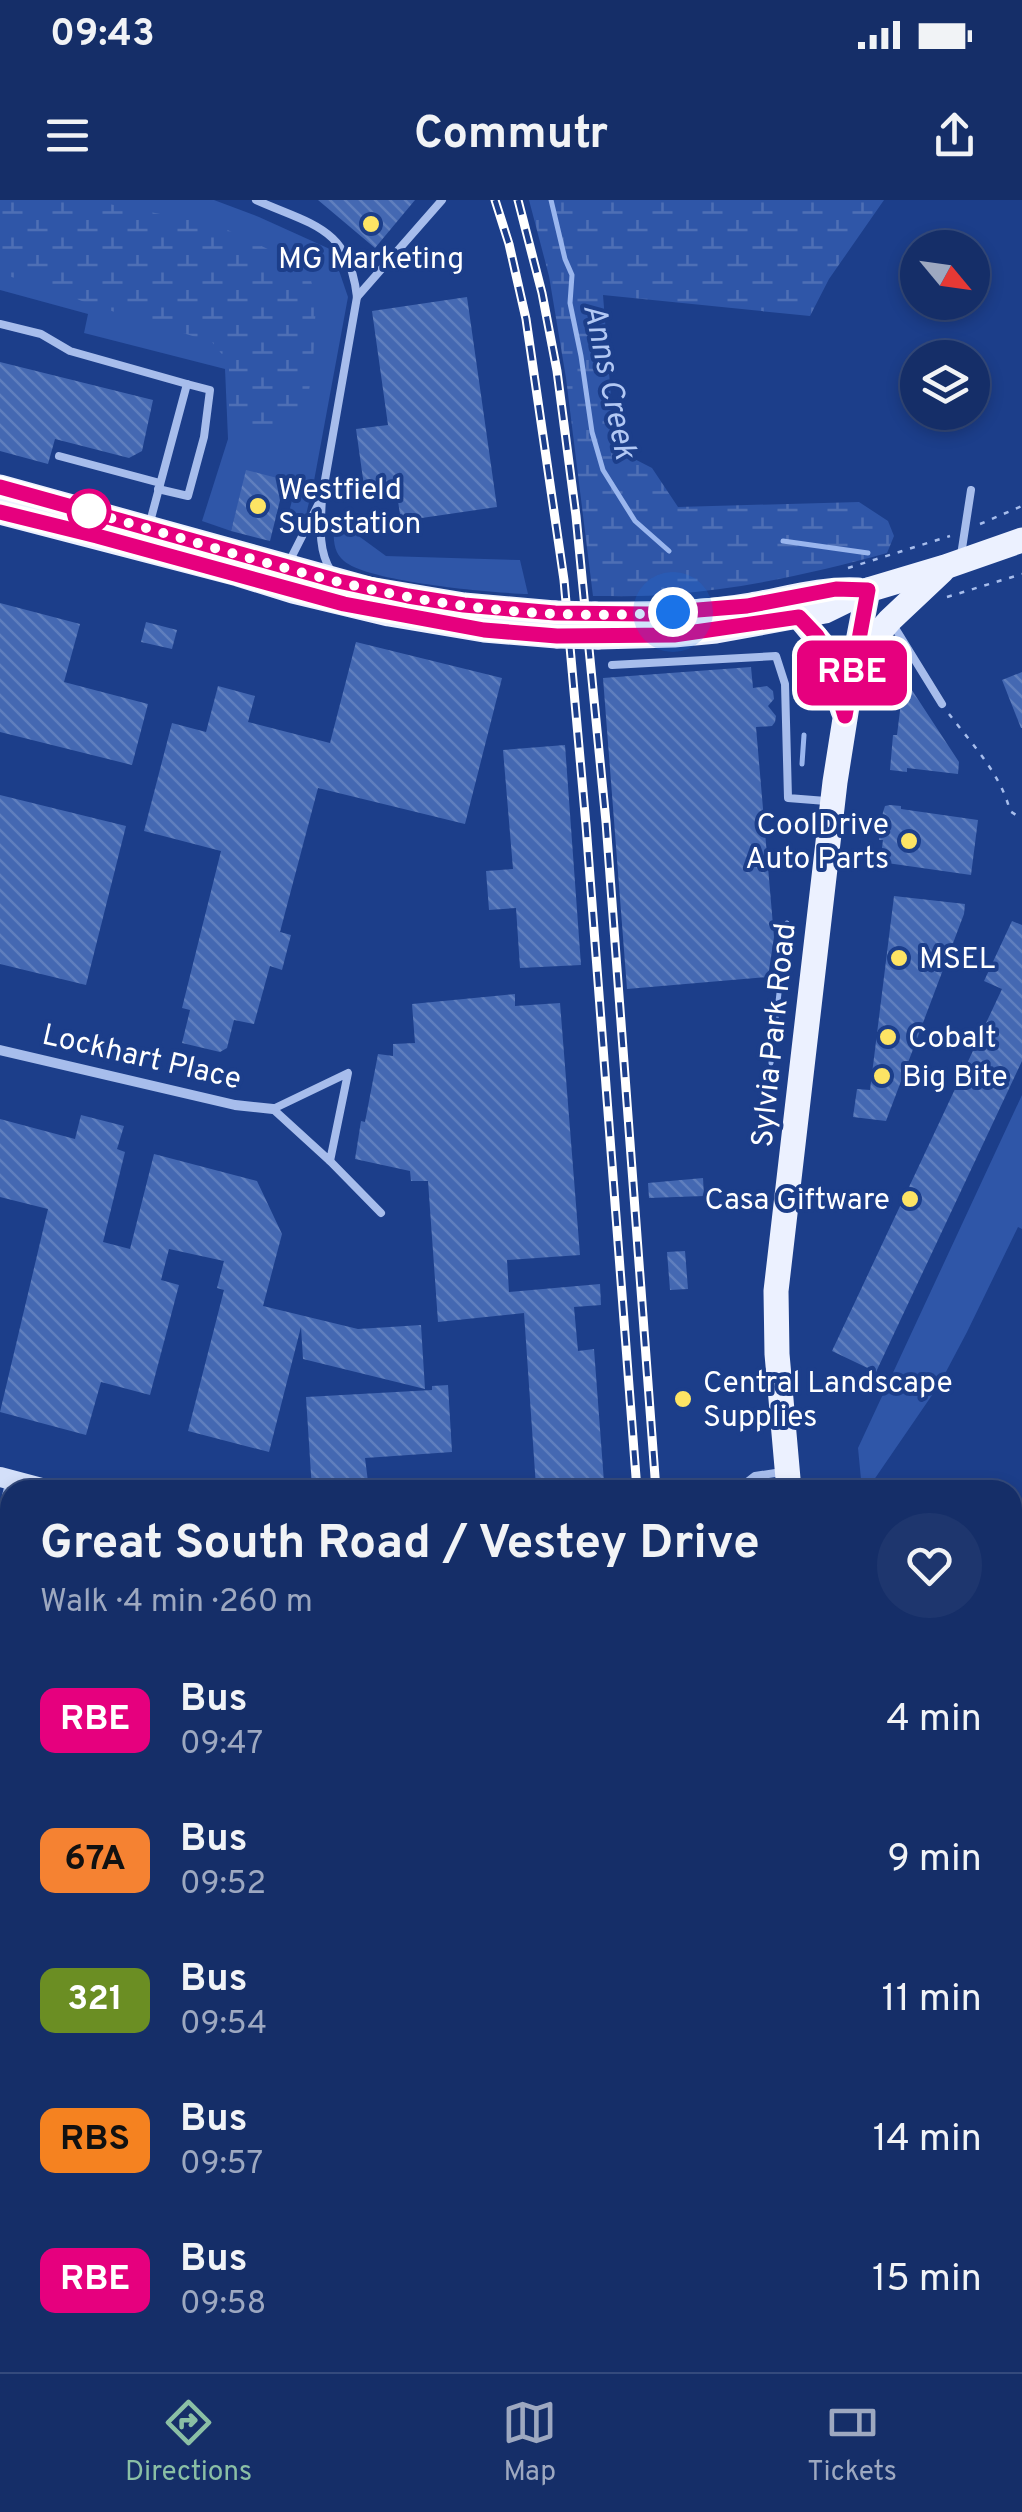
<!DOCTYPE html>
<html lang="en">
<head>
<meta charset="utf-8">
<style>
	:root { --surface:#152e68; --page:#1e366e; --text:#f1f3f6; --muted:#9da8c0; --line:#344a7c; --accent:#8abfa5 }
	body { margin:0; font-family:Overpass,sans-serif; background:var(--page); color:var(--text); height:100vh; display:flex; flex-direction:column; font-size:38px; white-space:nowrap }
	* { box-sizing:border-box; margin:0 }
	p { font-size:32px; color:var(--muted) }
	.icon { flex:none; width:55px; height:55px; fill:none; stroke:currentColor; stroke-width:2; stroke-linecap:round; stroke-linejoin:round }
	.map { position:relative; flex:1; overflow:hidden }
	.sheet { position:absolute; left:0px; top:1280px; width:1022px; height:892px; display:flex; flex-direction:column; background:var(--surface); border-radius:30px 30px 0 0; box-shadow:0 5px 15px #0003,0 0 0 2px var(--line) }
	.sheet>* { flex:none }
	.badge { padding:0 20px; border-radius:15px; font-size:35px; line-height:65px }
	.needle { width:65px; rotate:119deg }
	.controls { position:absolute; left:900px; top:30px; display:grid; gap:20px }
	.controls a { display:grid; place-items:center; width:90px; height:90px; border-radius:50%; background:var(--surface); box-shadow:0 5px 15px #0003,0 0 0 2px var(--line); font-size:50px }
	.you { position:absolute; width:50px; height:50px; margin:-25px; border:8px solid #fff; border-radius:50%; background:#1a73e8; box-shadow:0 0 0 15px #1a73e833 }
	.map>.badge { position:absolute; translate:-50% -50%; box-shadow:0 0 0 5px #fff }
	.round { display:grid; place-items:center; flex:none; width:105px; height:105px; border-radius:52px; background:var(--page) }
	.overview { display:flex; align-items:center; justify-content:space-between; height:170px; padding:0 40px }
	h1 { font-size:48px; font-weight:700; line-height:75px }
	ul { padding:0; list-style:none }
	li { display:flex; align-items:center; gap:30px; height:140px; padding:0 40px }
	li div { flex:1 }
	li b { display:block; font-size:38px }
	li em { font-style:normal }
	li .badge { min-width:110px; font-weight:700; text-align:center }
	.status { display:flex; justify-content:space-between; align-items:center; height:70px; padding:0 50px; background:var(--surface); direction:ltr }
	.status svg { height:28px; fill:currentColor }
	header { display:flex; justify-content:space-between; align-items:center; height:130px; padding:0 40px; background:var(--surface); font-size:45px; font-weight:700 }
	.menu { display:flex; justify-content:space-around; align-items:center; height:140px; border-top:2px solid var(--line); background:var(--surface); font-size:28px; color:var(--muted) }
	.menu a { display:grid; justify-items:center; gap:5px }
	.menu .selected { color:var(--accent) }
	.map>svg:first-child { display:block }
</style>
</head>
<body>
<div class="status"><b>09:43</b><svg viewBox="0 0 49 12"><path d="M0 12V9h3v3zM5 12V6h3v6zM10 12V3h3v9zM15 12V0h3v12zM26 1h20v11H26zM47 4h2v5h-2z"/></svg></div>
<header><svg class="icon" aria-label="menu" viewBox="0 0 24 24"><path d="M4 6h16M4 12h16M4 18h16"/></svg>Commutr<svg class="icon" aria-label="share" viewBox="0 0 24 24"><path d="M12 15V3M7 8l5-5 5 5M5 13v7h14v-7"/></svg></header>
<div class="map">
<svg width="1022" height="2172" viewBox="0 0 1022 2172">
	<defs>
		<pattern id="wetland-marsh" width="20" height="14" patternUnits="userSpaceOnUse" patternTransform="scale(2.5)"><rect width="20" height="14" fill="#2f56a8"/><path d="M1 5h8M5 5V1M11 12h8M15 12V8" fill="none" stroke="#4e6fb5"/></pattern>
		<pattern id="building-back-hatch" width="6" height="6" patternUnits="userSpaceOnUse" patternTransform="scale(2.5)"><rect width="6" height="6" fill="#4468b2"/><path d="M-1 5l2 2M0 0l6 6M5-1l2 2" fill="none" stroke="#607fbe"/></pattern>
	</defs>
	<rect width="100%" height="100%" fill="#1c3e8a"/>
	<g fill="#2f56a8">
		<path d="M0,0H214L259,17L332,50L348,97L314,281L306,315L302,322L296,321L293,325L288,316L296,285L247,271L231,331L202,321L228,239L225,169L84,133L88,114L0,90Z"/>
		<path d="M334,318L386,356L520,360L528,394C493,393 368,382 344,361C331,350 334,334 334,318Z"/>
		<path d="M1022,895V1029L1018,1027L967,1132L939,1185L867,1290H862L858,1248Z"/>
	</g>
	<g fill="url(#wetland-marsh)">
		<path d="M0,0H88L217,25L308,68L316,101L313,165L308,197L280,231C259,229 245,226 229,210V163L212,142L89,104L53,89L8,76L0,66Z"/>
		<path d="M529,0H884L829,79L810,116L603,95L615,249L652,268L678,307L859,302L888,321L894,336L887,353C817,372 745,389 672,394C646,397 619,396 593,396L566,178L549,76Z"/>
	</g>
	<g fill="none" stroke-linecap="round" stroke-linejoin="round">
		<g stroke="#9ab6ee" stroke-width="5">
			<path d="M551,0L565,59L572,75L570,103L581,156L592,232L603,270L635,321L669,351"/>
			<path d="M783,341L868,353"/>
			<path d="M802,564L804,535"/>
			<path d="M771,863L787,723"/>
		</g>
	</g>
	<g fill="url(#building-back-hatch)">
		<path d="M318,0H415L375,48Z"/>
		<path d="M467,97L497,307L401,321L395,281L364,286L356,229L388,225L372,111Z"/>
		<path d="M0,162L153,200L142,251L129,258L55,239L48,264L0,251Z"/>
		<path d="M246,270L285,280L270,341L231,331Z"/>
		<path d="M0,403L80,424L64,482L148,504L132,565L0,532Z"/>
		<path d="M146,422L177,430L172,449L141,442Z"/>
		<path d="M356,442L502,478L465,624L318,588L280,732L291,735L282,770L270,766L254,824L234,820L227,848L220,852L182,843L190,810L182,808L221,651L144,631L172,523L206,532L218,486L255,496L248,522L330,543Z"/>
		<path d="M751,467L753,488L767,486L773,491L774,499L768,506L776,516L775,522L772,526L756,527L774,737L768,777L627,789L603,478Z"/>
		<path d="M1022,472V528H1021L1002,480Z"/>
		<path d="M904,478L959,562L958,574L907,568V572L890,570L893,535H897Z"/>
		<path d="M565,545L581,765L520,768L516,708L489,710L486,671L513,669L503,550Z"/>
		<path d="M0,595L126,626L86,785L0,764Z"/>
		<path d="M890,605L901,606V609L978,620L971,675L880,662L883,640H879L883,612L885,606Z"/>
		<path d="M894,696L965,704L964,714L886,921L853,917L857,889L870,890Z"/>
		<path d="M1012,721L1022,725V861L876,1172L832,1151L1002,789L984,781Z"/>
		<path d="M515,794V806L560,803L580,1055L507,1060L509,1092L600,1084L601,1105L574,1107L578,1151L594,1149L604,1282L536,1287L524,1113L438,1122L428,981H411L410,971L355,959L361,921L365,922L378,854L393,856V844L415,843L412,804Z"/>
		<path d="M81,915L124,926L117,949L125,952L103,1042L130,1049L154,954L257,981L282,1034L263,1106L358,1129L421,1125L425,1189L303,1159L301,1127L269,1252L188,1231L224,1090L217,1088L224,1061L169,1049L161,1080L179,1085L150,1195L101,1182L86,1235L0,1212L48,1009L0,997V919L75,939Z"/>
		<path d="M703,978L704,996L649,998L648,983Z"/>
		<path d="M685,1051L688,1089L670,1090L667,1052Z"/>
		<path d="M448,1185L452,1252L365,1258L369,1290H312L306,1197L432,1190V1186Z"/>
	</g>
	<g fill="none" stroke-linecap="round" stroke-linejoin="round">
		<g stroke="#a7bdec" stroke-width="2.5" stroke-dasharray="5 8" stroke-linecap="butt">
			<path d="M980,324L1022,306"/>
			<path d="M848,368L950,336"/>
			<path d="M947,397L1022,374"/>
			<path d="M949,514C971,543 1001,574 1010,611L1022,619"/>
			<path d="M1012,1883L1022,1882"/>
		</g>
		<g stroke="#a7bdec" stroke-width="8">
			<path d="M256,0C312,25 349,27 357,97L322,297"/>
			<path d="M357,97L442,0"/>
			<path d="M0,124L41,134L70,151L187,184L150,322"/>
			<path d="M59,256L160,283"/>
			<path d="M158,289L188,296L204,237L210,190L187,184"/>
			<path d="M961,355L971,290"/>
			<path d="M288,364L322,297C321,322 317,349 331,371"/>
			<path d="M892,423L942,504"/>
			<path d="M612,465L776,456L785,484L788,598L826,601"/>
			<path d="M348,873L330,961L273,909Z"/>
			<path d="M330,961L381,1013"/>
			<path d="M737,1290L755,1276L782,1272"/>
			<path d="M1012,1647L1022,1644"/>
			<path d="M814,2172L820,2165L854,2162"/>
		</g>
		<g stroke="#a7bdec" stroke-width="10">
			<path d="M0,850L235,905L273,909"/>
			<path d="M0,1324L11,1280"/>
			<path d="M1012,2054L1022,2058"/>
			<path d="M1012,2066L1022,2070"/>
		</g>
		<g stroke="#d3dff9" stroke-width="20">
			<path d="M0,1277L49,1290"/>
			<path d="M464,2172L467,2162"/>
		</g>
		<g stroke="#ecf1ff" stroke-width="25">
			<path d="M0,287L369,389L464,405L555,413"/>
			<path d="M0,312L238,374L293,391L389,414L484,430L557,436"/>
			<path d="M595,414C647,414 699,414 751,405C786,399 822,388 858,390"/>
			<path d="M799,417L821,443L843,511"/>
			<path d="M598,437L674,435L716,431L825,411L868,390L945,367L1022,340"/>
			<path d="M855,460L890,420L942,371"/>
			<path d="M789,1290L777,1154L776,1091L835,582L854,462L868,390"/>
			<path d="M862,2162L863,2172"/>
		</g>
		<g stroke="#fff" stroke-width="9">
			<g id="rail">
				<path d="M495,0L509,44L526,119L564,380L586,625L637,1290"/>
				<path d="M518,0L542,93L557,171L576,316L606,622L656,1290"/>
				<path d="M714,2162L715,2172"/>
			</g>
		</g>
		<use href="#rail" stroke="#1c3e8a" stroke-width="5" stroke-dasharray="15" stroke-linecap="butt"/>
		<g stroke="#ecf1ff" stroke-width="25">
			<path d="M555,413L595,414"/>
			<path d="M557,436L598,437"/>
		</g>
	</g>
	<g fill="none" stroke-linecap="round" stroke-linejoin="round">
		<g stroke="#fff" stroke-width="22">
			<path id="line" d="M0,287L338,381L408,396L464,405L555,413L648,414L747,406L836,389L868,390L845,516L825,450L817,436L799,417L674,435L557,436L484,430L344,404L97,336L0,312"/>
		</g>
		<use href="#line" stroke="#e6007e" stroke-width="15"/>
		<path stroke="#fff" stroke-width="10" stroke-dasharray="0 18" d="M89,311L74,308C173,334 270,367 369,389C467,411 573,420 673,412"/>
	</g>
	<g fill="#fde464" stroke="#1c3e8a" stroke-width="4">
		<circle cx="371" cy="24" r="10"/>
		<circle cx="258" cy="306" r="10"/>
		<circle cx="909" cy="641" r="10"/>
		<circle cx="899" cy="758" r="10"/>
		<circle cx="888" cy="837" r="10"/>
		<circle cx="882" cy="876" r="10"/>
		<circle cx="910" cy="999" r="10"/>
		<circle cx="683" cy="1199" r="10"/>
	</g>
	<circle fill="#fff" stroke="#e6007e" stroke-width="5" cx="89" cy="311" r="20"/>
	<g text-anchor="middle" stroke-width="8" stroke-linejoin="round" paint-order="stroke">
		<g font-size="30" fill="#fff" stroke="#1c3e8a" text-anchor="start">
			<text x="371" y="68" text-anchor="middle">MG Marketing</text>
			<text x="278" y="299">Westfield<tspan x="278" dy="34">Substation</tspan></text>
			<text x="889" y="634" text-anchor="end">CoolDrive<tspan x="889" dy="34">Auto Parts</tspan></text>
			<text x="919" y="768">MSEL</text>
			<text x="908" y="847">Cobalt</text>
			<text x="902" y="886">Big Bite</text>
			<text x="890" y="1009" text-anchor="end">Casa Giftware</text>
			<text x="703" y="1192">Central Landscape<tspan x="703" dy="34">Supplies</tspan></text>
		</g>
		<g font-size="30" fill="#fff" stroke="#1c3e8a">
			<text transform="translate(773 835) rotate(-84)" y="10">Sylvia Park Road</text>
			<text transform="translate(142 856) rotate(13)" y="10">Lockhart Place</text>
		</g>
		<g font-size="32" font-style="italic" fill="#b2c8f4" stroke="#1c3e8a">
			<text transform="translate(611 181) rotate(78)" y="11">Anns Creek</text>
		</g>
	</g>
</svg>
<div class="controls">
<a><svg class="needle" viewBox="-14 -14 28 28"><path d="M0-13l5 13h-10z" fill="#e53935"/><path d="M0 13l5-13h-10z" fill="#9da8c0"/></svg></a>
<a><svg class="icon" aria-label="layers" viewBox="0 0 24 24"><path d="M12 4l9 5-9 5-9-5zM3 14l9 5 9-5"/></svg></a>
</div>
<div class="you" style="left:673px;top:412px"></div>
<b class="badge" style="left:852px;top:473px;background:#e6007e;color:#fff">RBE</b>
<section class="sheet">
<div class="overview"><div><h1>Great South Road / Vestey Drive</h1><p>Walk · 4 min · 260 m</p></div><a class="round"><svg class="icon" aria-label="heart" viewBox="0 0 24 24"><path d="M12 20l-8-8c-3-5 5-10 8-4 3-6 11-1 8 4z"/></svg></a></div>
<ul>
<li><span class="badge" style="background:#e6007e;color:#fff">RBE</span><div><b>Bus</b><p>09:47</p></div><em>4 min</em></li>
<li><span class="badge" style="background:#f58232;color:#111">67A</span><div><b>Bus</b><p>09:52</p></div><em>9 min</em></li>
<li><span class="badge" style="background:#6b8e23;color:#fff">321</span><div><b>Bus</b><p>09:54</p></div><em>11 min</em></li>
<li><span class="badge" style="background:#f58220;color:#111">RBS</span><div><b>Bus</b><p>09:57</p></div><em>14 min</em></li>
<li><span class="badge" style="background:#e6007e;color:#fff">RBE</span><div><b>Bus</b><p>09:58</p></div><em>15 min</em></li>
</ul>
</section>
</div>
<nav class="menu">
<a class="selected"><svg class="icon" aria-label="directions" viewBox="0 0 24 24"><path d="M12 3l9 9-9 9-9-9zM9 14v-3h6M13 9l2 2-2 2"/></svg>Directions</a>
<a><svg class="icon" aria-label="map" viewBox="0 0 24 24"><path d="M3 6l6-2 6 2 6-2v14l-6 2-6-2-6 2zM9 4v14M15 6v14"/></svg>Map</a>
<a><svg class="icon" aria-label="tickets" viewBox="0 0 24 24"><path d="M3 7h18v10H3zM15 7v10"/></svg>Tickets</a>
</nav>
</body>
</html>
